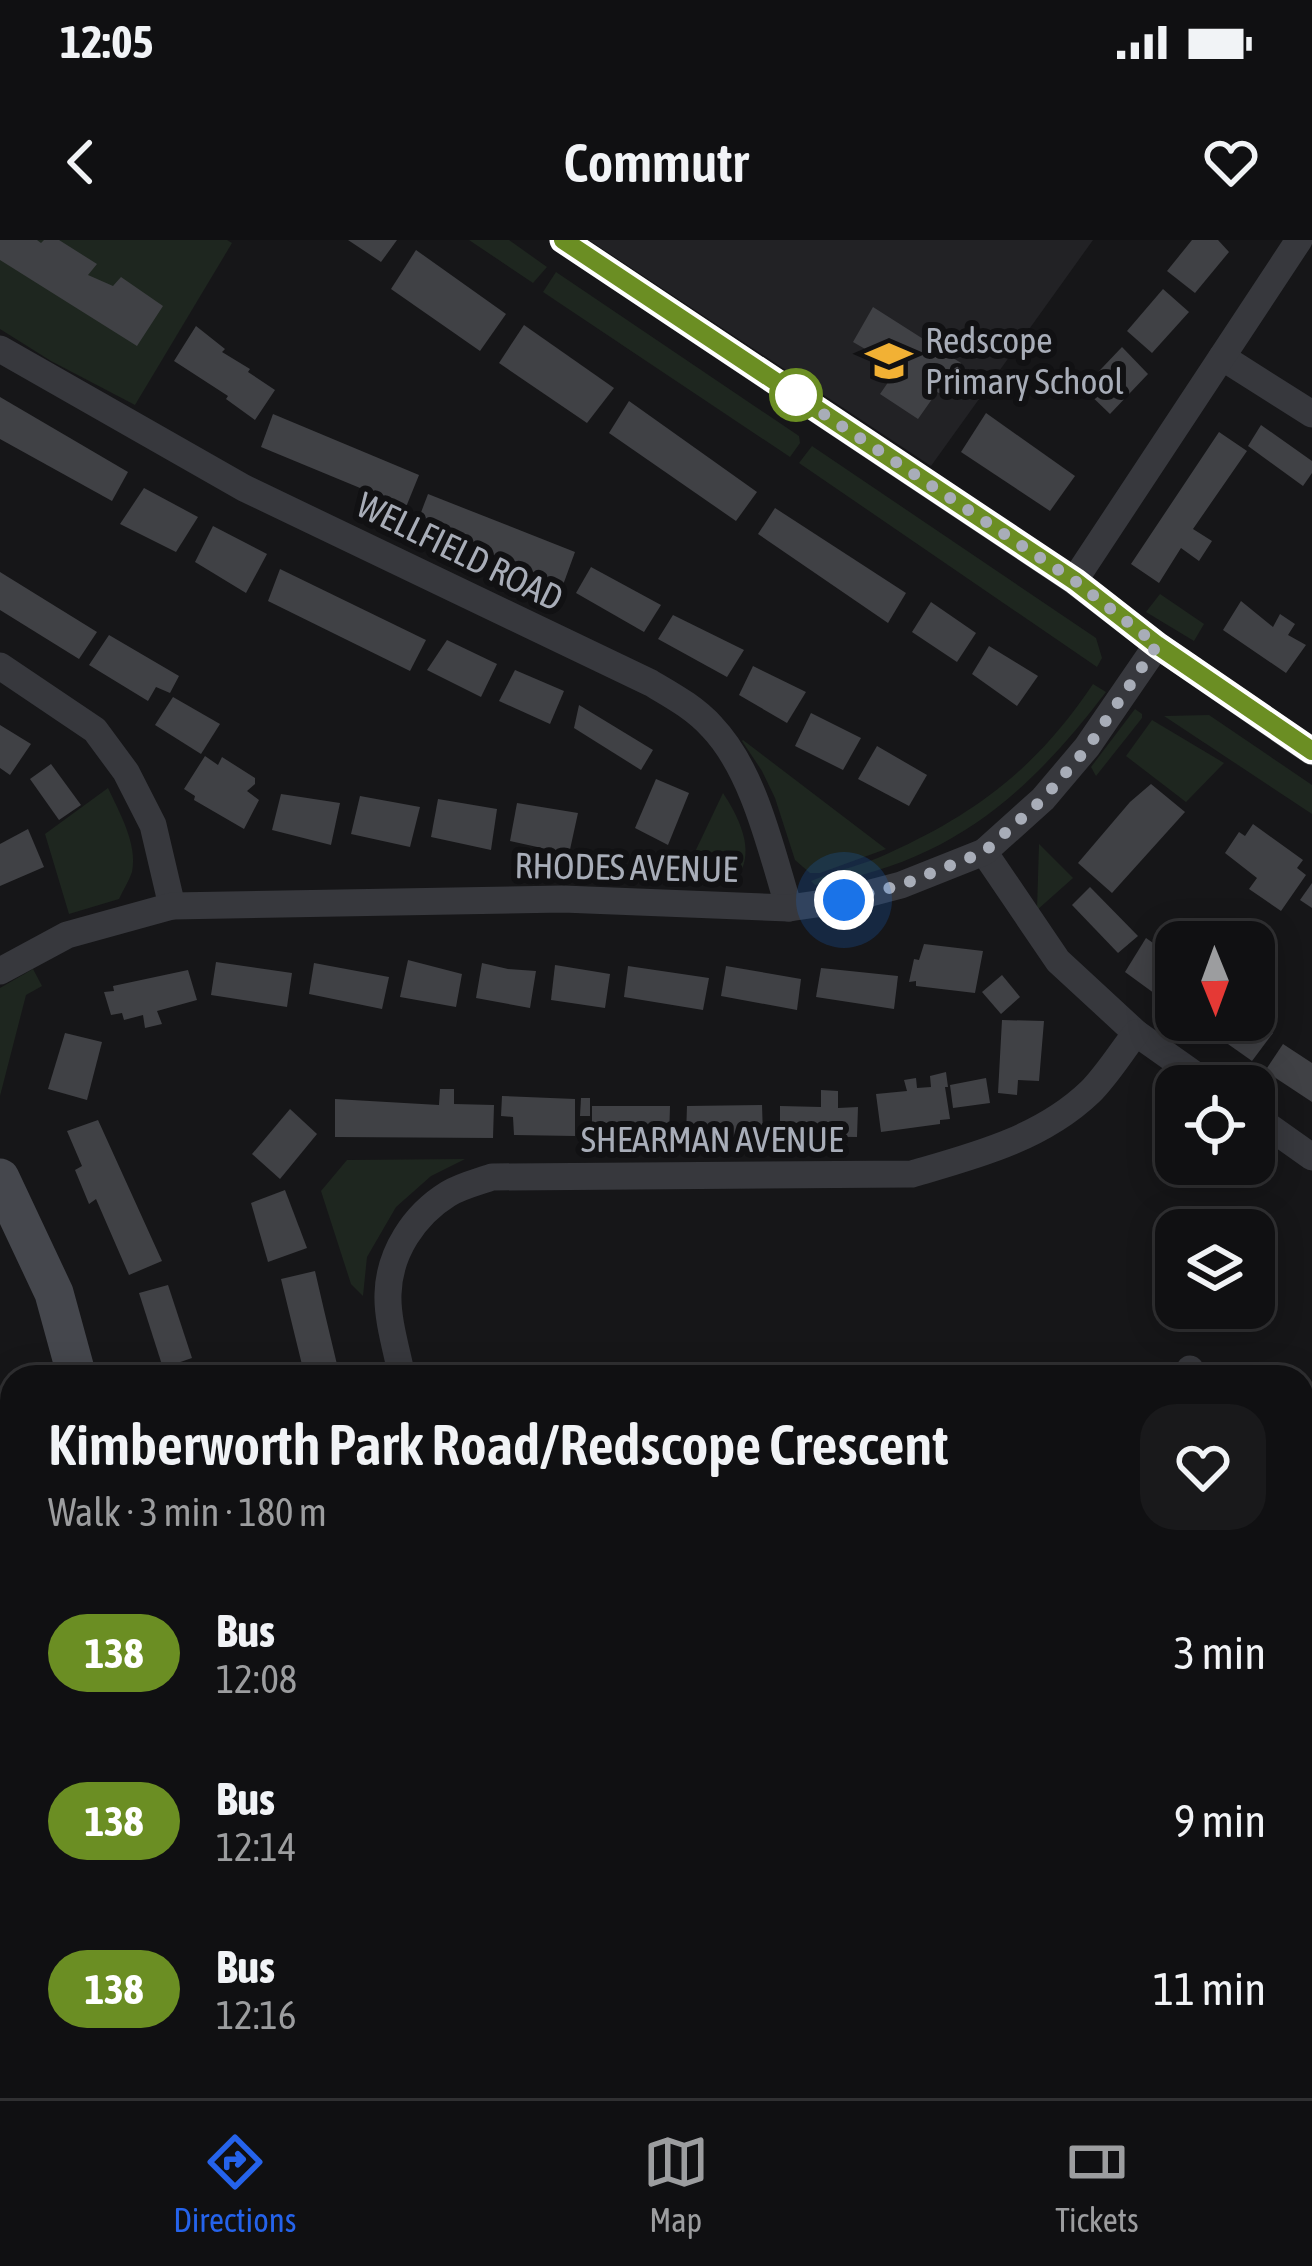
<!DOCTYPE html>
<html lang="en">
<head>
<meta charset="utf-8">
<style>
	:root { --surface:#101012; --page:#19191b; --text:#f1f3f6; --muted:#9c9d9f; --line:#303032; --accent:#2563eb }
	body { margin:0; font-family:"Asap Condensed",sans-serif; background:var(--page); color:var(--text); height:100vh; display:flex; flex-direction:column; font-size:45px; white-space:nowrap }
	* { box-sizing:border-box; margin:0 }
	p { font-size:39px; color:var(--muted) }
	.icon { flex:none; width:66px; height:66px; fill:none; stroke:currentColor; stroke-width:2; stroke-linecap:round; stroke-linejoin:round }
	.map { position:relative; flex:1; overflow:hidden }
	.side { position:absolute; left:0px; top:1125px; width:1314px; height:735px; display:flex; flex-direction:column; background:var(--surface); border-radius:36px 36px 0 0; box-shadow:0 6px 30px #0003,0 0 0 3px var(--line) }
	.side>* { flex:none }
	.badge { padding:0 24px; border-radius:39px; font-size:42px; line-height:78px }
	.needle { width:78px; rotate:179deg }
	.fabs { position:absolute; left:1155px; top:681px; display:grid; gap:24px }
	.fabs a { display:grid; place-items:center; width:120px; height:120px; border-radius:24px; background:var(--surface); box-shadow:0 6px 30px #0003,0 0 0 3px var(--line); font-size:60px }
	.you { position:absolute; width:60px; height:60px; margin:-30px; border:9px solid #fff; border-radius:50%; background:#1a73e8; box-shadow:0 0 0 18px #1a73e833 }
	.map>.badge { position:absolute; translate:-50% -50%; box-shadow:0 0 0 6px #fff }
	.round { display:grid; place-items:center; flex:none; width:126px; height:126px; border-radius:36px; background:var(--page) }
	.overview { display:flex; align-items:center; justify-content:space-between; height:204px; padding:0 48px }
	h1 { font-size:57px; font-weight:600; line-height:90px }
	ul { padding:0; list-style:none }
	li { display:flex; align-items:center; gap:36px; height:168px; padding:0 48px }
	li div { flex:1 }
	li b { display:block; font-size:45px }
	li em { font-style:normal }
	li .badge { min-width:132px; font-weight:700; text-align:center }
	.status { display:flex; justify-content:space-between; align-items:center; height:84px; padding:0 60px; background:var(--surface); direction:ltr }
	.status svg { height:33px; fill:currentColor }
	header { display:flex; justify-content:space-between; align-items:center; height:156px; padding:0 48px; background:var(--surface); font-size:54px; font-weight:600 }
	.menu { display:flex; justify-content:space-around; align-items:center; height:168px; border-top:3px solid var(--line); background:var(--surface); font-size:33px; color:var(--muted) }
	.menu a { display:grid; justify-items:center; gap:6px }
	.menu .current { color:var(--accent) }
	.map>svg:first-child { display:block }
</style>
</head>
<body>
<div class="status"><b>12:05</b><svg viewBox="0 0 49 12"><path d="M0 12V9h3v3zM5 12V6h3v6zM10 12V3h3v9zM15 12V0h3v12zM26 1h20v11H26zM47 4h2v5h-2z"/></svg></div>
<header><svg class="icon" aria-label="back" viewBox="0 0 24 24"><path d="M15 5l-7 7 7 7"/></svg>Commutr<svg class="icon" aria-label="heart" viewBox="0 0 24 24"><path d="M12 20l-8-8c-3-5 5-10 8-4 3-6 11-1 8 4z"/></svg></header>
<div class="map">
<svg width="1312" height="1858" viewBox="0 0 1312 1858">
	<rect width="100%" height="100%" fill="#161618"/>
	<g fill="#222225">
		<path d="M589,0H1093L931,226Z"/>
		<path d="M12,1304V1738L0,1771V1305Z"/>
	</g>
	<g fill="#1e261f">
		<path d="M0,0H227L232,3L135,165L51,121L0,89Z"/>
		<path d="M469,0H509L547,27L533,43Z"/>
		<path d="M556,32L799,196L800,203L790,217L543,52Z"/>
		<path d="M812,206L1096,398L1102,418L1097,427L799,223Z"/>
		<path d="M1160,354L1204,384L1194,401L1146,372Z"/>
		<path d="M1093,444L1106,452C1026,557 949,623 815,645L811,641C836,630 864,625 889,613C979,572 1038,526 1093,444Z"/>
		<path d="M1135,469L1142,474V478L1096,536L1091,527Z"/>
		<path d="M1209,475L1312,545V574L1164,476Z"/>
		<path d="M1152,480L1224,523L1186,562L1126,516Z"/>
		<path d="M743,500L886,609L820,633H810L795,620L775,558L762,531L742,501Z"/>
		<path d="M108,548C119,572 138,604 132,632C129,641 123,650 119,659L69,674L45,594Z"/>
		<path d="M723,553C738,576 756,610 738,636L684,635Z"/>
		<path d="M1039,604L1073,638L1037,670Z"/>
		<path d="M33,729L42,746L26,755L0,856V748Z"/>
		<path d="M465,919L431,936L396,967L367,1017L363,1056L351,1044L321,951L347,920Z"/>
		<path d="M1312,1756V1833L1302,1826V1762Z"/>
		<path d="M1181,1848H1281L1285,1858H1168Z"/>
	</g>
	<g fill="#404145">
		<path d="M0,0H37L41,3L44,0H59L97,24L88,35L113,46L121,37L163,66L137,106L0,20Z"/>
		<path d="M348,0H397L381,22Z"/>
		<path d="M1192,0H1218L1229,12L1195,53L1167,31Z"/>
		<path d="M416,10L506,74L480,111L391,49Z"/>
		<path d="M1163,49L1189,72L1152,113L1127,91Z"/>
		<path d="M873,67L961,123L941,154L937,152L918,179L880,154L898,128L853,102Z"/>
		<path d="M524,85L614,148L587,183L499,123Z"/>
		<path d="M196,86L225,109L222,112L250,129L248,132L275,150L255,180L226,159L228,156L174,121Z"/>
		<path d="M1122,107L1148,134L1110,174L1083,148Z"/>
		<path d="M0,157L128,232L112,261L0,199Z"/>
		<path d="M629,161L757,252L736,281L609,193Z"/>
		<path d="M986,173L1075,236L1050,271L961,212Z"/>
		<path d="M273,174L419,235L406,267L261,207Z"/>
		<path d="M1261,185L1312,221V233L1303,246L1248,206Z"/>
		<path d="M1219,192L1247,211L1193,289L1212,301L1199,321L1181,308L1159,343L1131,324Z"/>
		<path d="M144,248L198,277L176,312L120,284Z"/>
		<path d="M428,254L575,312L563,345L417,283Z"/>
		<path d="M775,268L906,353L888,383L758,294Z"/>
		<path d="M213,286L267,314L246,353L195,322Z"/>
		<path d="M591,327L661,365L644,392L576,353Z"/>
		<path d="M280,329L426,400L410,431L268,361Z"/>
		<path d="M0,332L97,392L79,419L0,370Z"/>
		<path d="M1241,361L1273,387L1280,374L1295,384L1288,395L1306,405L1286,433L1223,390Z"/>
		<path d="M931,362L976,393L957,422L912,392Z"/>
		<path d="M673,375L744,410L727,437L658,399Z"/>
		<path d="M109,395L179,436L170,453L156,447L148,461L89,425Z"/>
		<path d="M447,400L497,424L481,457L427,430Z"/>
		<path d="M989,406L1038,436L1017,466L972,434Z"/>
		<path d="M753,426L806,452L787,483L739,455Z"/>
		<path d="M515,430L564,451L550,484L499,461Z"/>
		<path d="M173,457L220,484L201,514L155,485Z"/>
		<path d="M579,465L653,510L641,530L574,488Z"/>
		<path d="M811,473L861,498L843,530L795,506Z"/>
		<path d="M0,485L31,504L10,535L0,528Z"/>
		<path d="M877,506L927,535L909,566L858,539Z"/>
		<path d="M205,516L218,525L222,517L255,538V544L247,551L259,560L244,589L194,560L195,556L184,549Z"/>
		<path d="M51,524L81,565L59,580L30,539Z"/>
		<path d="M656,539L689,553L668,605L635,588Z"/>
		<path d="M1151,544L1185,572L1112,653L1078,623L1130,562Z"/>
		<path d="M281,554L340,563L331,605L272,590Z"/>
		<path d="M360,556L420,567L410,607L351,594Z"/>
		<path d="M438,559L497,569L491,610L431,597Z"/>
		<path d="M517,563L578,573L569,614L510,601Z"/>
		<path d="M1253,584L1303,620L1297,628L1306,635L1281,671L1249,649L1257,638L1225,613L1239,592L1245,596Z"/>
		<path d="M28,589L44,627L0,646V604Z"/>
		<path d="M1312,643V668L1300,660Z"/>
		<path d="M1090,647L1138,696L1118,713L1072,665Z"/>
		<path d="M1146,698L1176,719V763L1173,767L1125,732Z"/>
		<path d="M924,704L983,711L975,753L916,746V741L909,742L914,719L919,720Z"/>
		<path d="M408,720L462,734L456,767L400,757Z"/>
		<path d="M216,722L292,733L287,767L211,755Z"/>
		<path d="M314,723L389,737L382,769L309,754Z"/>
		<path d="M482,723L508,729L536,731L530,768L476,758Z"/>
		<path d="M555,725L610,734L605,768L551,760Z"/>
		<path d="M628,726L709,738L703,770L624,757Z"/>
		<path d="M726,726L801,739L797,770L721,756Z"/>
		<path d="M821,728L898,736L894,769L816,757Z"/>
		<path d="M188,730L197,760L157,771L162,784L145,788L143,775L124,780L122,773L111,775L104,752L114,751L113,746Z"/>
		<path d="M1002,735L1020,757L1001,774L982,752Z"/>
		<path d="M1002,780L1044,781L1039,841L1018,840L1017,855L998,853Z"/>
		<path d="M1194,780H1250L1273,793L1252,821Z"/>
		<path d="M65,793L102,802L87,860L48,849Z"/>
		<path d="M1283,804L1312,823V862L1265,831Z"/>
		<path d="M946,832L948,847H945L950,879L940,880V884L881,892L876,854L907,851L904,840L916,838L917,848L931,847L930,836Z"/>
		<path d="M986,838L990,863L953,868L950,845Z"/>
		<path d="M440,849H454V864L494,865L493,898L335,897V859L439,865Z"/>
		<path d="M821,850L838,851V868L858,867L857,897L780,896V866L821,867Z"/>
		<path d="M502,856L575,859V896L514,895L513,877L501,876Z"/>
		<path d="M581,858H590V876H580Z"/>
		<path d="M762,865L763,897H686L687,866Z"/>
		<path d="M592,866H670L669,898L592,897Z"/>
		<path d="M290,869L317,894L280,939L252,914Z"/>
		<path d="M98,880L162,1021L129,1035L96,959L89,964L75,930L82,926L67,891Z"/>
		<path d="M285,950L307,1008L268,1022L251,963Z"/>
		<path d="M315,1031L324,1070L340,1137H305L281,1039Z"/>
		<path d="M168,1045L192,1118L163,1128L139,1053Z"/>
		<path d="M195,1129L197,1137H168V1135Z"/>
		<path d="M12,1194V1218L0,1219V1195Z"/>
		<path d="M1312,1482V1519L1302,1513V1497Z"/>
		<path d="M1307,1623L1312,1627V1683L1306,1693L1302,1690V1629Z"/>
	</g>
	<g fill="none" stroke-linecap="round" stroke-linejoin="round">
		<g stroke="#37383d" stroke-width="27">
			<path d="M563,0L1074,341L1157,405L1312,512"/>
			<path d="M0,109L244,248L651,443C673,456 695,468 712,487C754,531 771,610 789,668"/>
			<path d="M1222,117L1312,174"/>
			<path d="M1074,341L1299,0"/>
			<path d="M0,426L95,490L126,532L153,585L172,666"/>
			<path d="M984,612L1058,721L1136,793L1211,846"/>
			<path d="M0,731L67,695L172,666L563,659L789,668L844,660L901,645L984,612L1043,559L1087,507L1157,405"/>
			<path d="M1254,876L1312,917"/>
			<path d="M402,1137C397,1111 387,1080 388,1054C389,1013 414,975 448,954C461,946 478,942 492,937L912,934C974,916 1041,899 1090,852C1107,835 1121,812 1136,793"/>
			<path d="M1185,1137L1190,1129"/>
			<path d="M0,1268L12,1267"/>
			<path d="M1302,1374L1312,1375"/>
			<path d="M1302,1748L1312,1742"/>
			<path d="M1302,1844L1312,1855"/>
			<path d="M444,1848L470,1858"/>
			<path d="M1101,1848L1108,1858"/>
			<path d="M657,1858L660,1848"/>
			<path d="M1151,1858L1163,1848"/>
		</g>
		<g stroke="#45474d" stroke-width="39">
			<path d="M0,938L54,1053L77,1137"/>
			<path d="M1,1858L12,1842"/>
		</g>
	</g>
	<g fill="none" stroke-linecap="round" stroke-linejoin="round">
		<g stroke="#fff" stroke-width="27">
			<path id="line" d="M563,0L1075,341L1157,405L1312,511"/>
		</g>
		<use href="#line" stroke="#6b8e23" stroke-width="18"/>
		<path stroke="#a8adb8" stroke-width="12" stroke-dasharray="0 21.6" d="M796,155L792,153L1075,341L1157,405L1088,507L1043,559L984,612L901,645L844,660"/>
	</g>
	<defs>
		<g id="school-bare" transform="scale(3.6)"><path d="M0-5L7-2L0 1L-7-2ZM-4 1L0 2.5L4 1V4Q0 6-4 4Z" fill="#f2b134" stroke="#111113" stroke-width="2.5" paint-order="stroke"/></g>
	</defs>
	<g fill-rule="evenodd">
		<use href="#school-bare" x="889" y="121"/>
	</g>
	<circle fill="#fff" stroke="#6b8e23" stroke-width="6" cx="796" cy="155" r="24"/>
	<g text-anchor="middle" stroke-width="12" stroke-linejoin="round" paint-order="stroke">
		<g font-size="36" fill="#a8adb8" stroke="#111113" text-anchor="start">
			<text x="925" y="113">Redscope<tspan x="925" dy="41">Primary School</tspan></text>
		</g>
		<g font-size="36" fill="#a8adb8" stroke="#111113">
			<text transform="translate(460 311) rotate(26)" y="13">WELLFIELD ROAD</text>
			<text transform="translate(626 627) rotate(1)" y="13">RHODES AVENUE</text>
			<text x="712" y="912">SHEARMAN AVENUE</text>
		</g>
	</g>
</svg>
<div class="fabs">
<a><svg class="needle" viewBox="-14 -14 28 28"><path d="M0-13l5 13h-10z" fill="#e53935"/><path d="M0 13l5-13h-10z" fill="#9c9d9f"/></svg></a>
<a><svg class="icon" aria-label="locate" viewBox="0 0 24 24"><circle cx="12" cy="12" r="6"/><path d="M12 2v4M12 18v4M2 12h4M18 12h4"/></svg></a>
<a><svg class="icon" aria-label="layers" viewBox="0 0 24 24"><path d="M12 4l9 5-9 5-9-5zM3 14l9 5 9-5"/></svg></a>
</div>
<div class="you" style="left:844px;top:660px"></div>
<section class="side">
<div class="overview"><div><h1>Kimberworth Park Road/Redscope Crescent</h1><p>Walk · 3 min · 180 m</p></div><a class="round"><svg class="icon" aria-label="heart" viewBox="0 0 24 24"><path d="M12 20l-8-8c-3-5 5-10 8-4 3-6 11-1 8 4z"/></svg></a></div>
<ul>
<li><span class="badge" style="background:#6b8e23;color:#fff">138</span><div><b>Bus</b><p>12:08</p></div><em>3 min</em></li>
<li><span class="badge" style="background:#6b8e23;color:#fff">138</span><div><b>Bus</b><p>12:14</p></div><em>9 min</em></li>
<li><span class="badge" style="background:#6b8e23;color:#fff">138</span><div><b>Bus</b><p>12:16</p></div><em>11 min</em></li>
</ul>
</section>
</div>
<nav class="menu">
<a class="current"><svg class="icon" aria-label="directions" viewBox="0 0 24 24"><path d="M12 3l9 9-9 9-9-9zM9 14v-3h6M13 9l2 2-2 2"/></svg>Directions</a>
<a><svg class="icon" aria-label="map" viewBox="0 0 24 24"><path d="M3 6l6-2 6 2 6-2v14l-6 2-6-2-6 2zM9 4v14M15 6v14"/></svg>Map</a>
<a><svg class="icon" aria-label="tickets" viewBox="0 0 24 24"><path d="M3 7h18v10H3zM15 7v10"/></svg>Tickets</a>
</nav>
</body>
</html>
